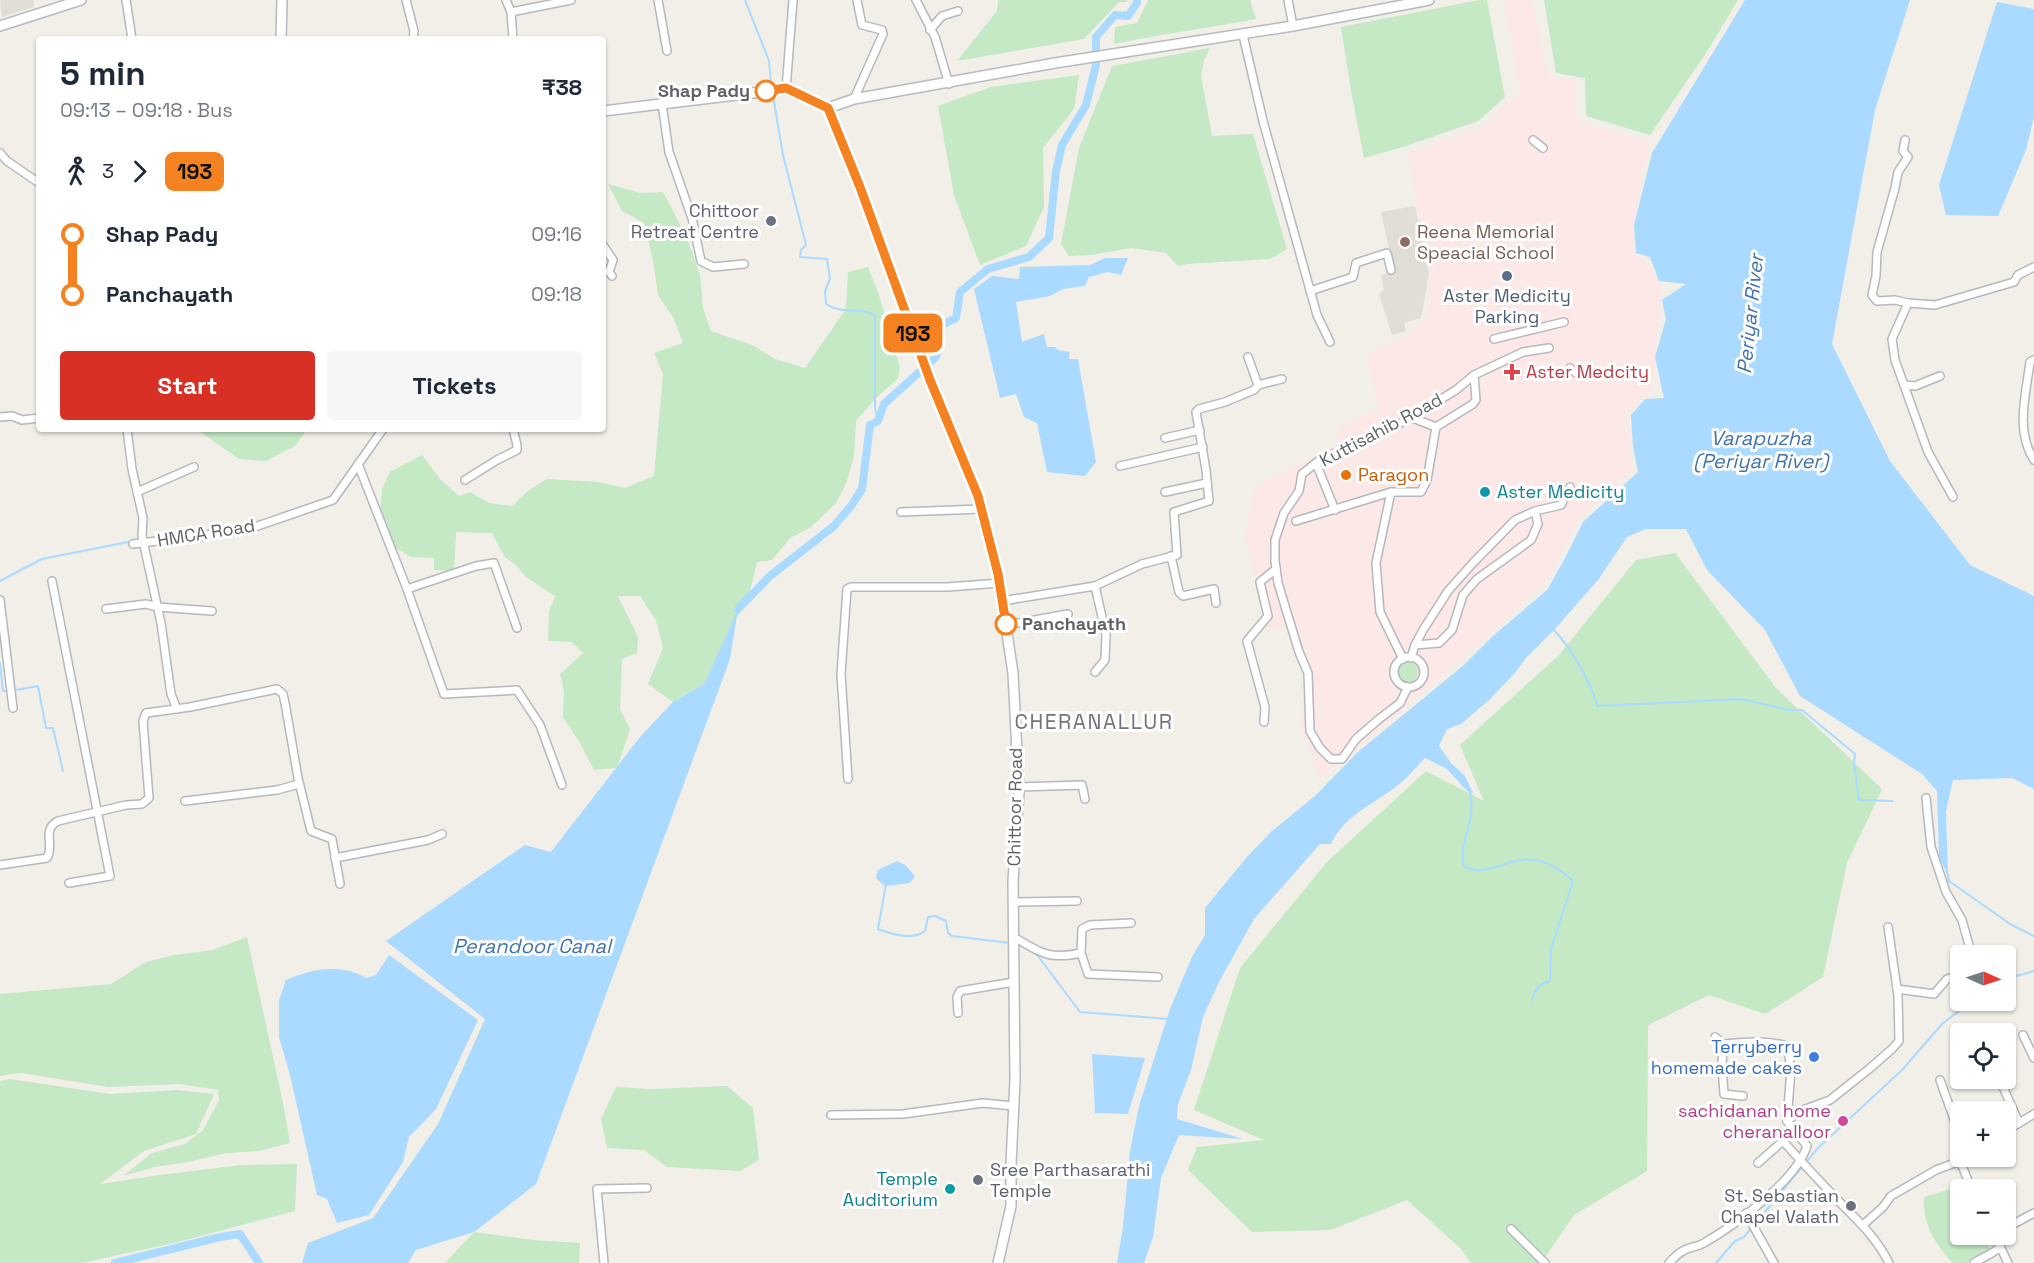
<!DOCTYPE html>
<html lang="en">
<head>
<meta charset="utf-8">
<style>
	:root { --surface:#fff; --page:#f6f6f7; --text:#1f2937; --muted:#747a83; --accent:#d93025 }
	body { margin:0; font-family:"Space Grotesk",sans-serif; background:var(--page); color:var(--text); height:100vh; display:flex; flex-direction:column; font-size:22px; white-space:nowrap }
	* { box-sizing:border-box; margin:0 }
	p { font-size:20px; color:var(--muted) }
	.icon { flex:none; width:33px; height:33px; fill:none; stroke:currentColor; stroke-width:2; stroke-linecap:round; stroke-linejoin:round }
	.map { position:relative; flex:1; overflow:hidden }
	.drawer { position:absolute; left:36px; top:36px; width:570px; height:396px; display:flex; flex-direction:column; background:var(--surface); border-radius:6px; box-shadow:0 2px 4px #0004 }
	.drawer>* { flex:none }
	.badge { padding:0 12px; border-radius:9px; font-size:21px; line-height:39px }
	.needle { width:39px; rotate:93deg }
	.fabs { position:absolute; left:1950px; top:945px; display:grid; gap:12px }
	.fabs a { display:grid; place-items:center; width:66px; height:66px; border-radius:6px; background:var(--surface); box-shadow:0 2px 4px #0004; font-size:30px }
	.map>.badge { position:absolute; translate:-50% -50%; box-shadow:0 0 0 3px #fff }
	.legs { display:flex; align-items:center; gap:9px; height:66px; padding:0 24px; font-size:20px }
	.legs p { margin-inline-start:auto }
	.overview { display:flex; align-items:center; justify-content:space-between; height:102px; padding:0 24px }
	h1 { font-size:33px; font-weight:600; line-height:45px }
	.action { display:flex; gap:12px; margin-top:auto; padding:12px 24px }
	.action a { flex:1; height:69px; border-radius:6px; background:var(--accent); color:#fff; font-size:24px; font-weight:600; line-height:69px; text-align:center }
	.action a+a { background:var(--page); color:var(--text) }
	ul { padding:0 24px; list-style:none }
	li { display:flex; align-items:center; gap:21px; height:60px; font-size:22px }
	li i { display:grid; place-items:center; width:9px; height:100%; margin:0 8px; background:currentColor }
	li i::after { content:''; width:15px; height:15px; margin:-8px; border:4px solid; border-radius:50%; background:var(--surface) }
	li p { margin-inline-start:auto }
	li:first-child i { background:linear-gradient(#0000 50%,currentColor 0) }
	li:last-child i { background:linear-gradient(currentColor 50%,#0000 0) }
	.map>svg:first-child { display:block }
</style>
</head>
<body>
<div class="map">
<svg width="2034" height="1263" viewBox="0 0 2034 1263">
	<rect width="100%" height="100%" fill="#f1efe8"/>
	<g fill="#e1ded6">
		<path d="M0,0H34V7L2,17Z"/>
		<path d="M1415,206L1429,274L1421,318L1404,323L1406,331L1392,335L1379,294L1384,290L1381,275L1394,272L1381,212Z"/>
	</g>
	<path fill="#fce8e6" d="M1504,0H1532L1549,78L1574,79L1577,122L1650,141L1634,221L1633,251L1650,266L1662,289L1651,391L1627,412L1632,471L1579,518L1547,580L1450,670L1320,780L1301,726L1305,679L1284,626L1268,629L1245,537L1255,487L1336,444L1340,427L1379,409L1366,353L1407,336L1427,316L1431,273L1407,154L1480,128L1520,92Z"/>
	<g fill="#c5e8c5">
		<path d="M998,0H1127L1128,2H1119L1084,39L957,61L997,11Z"/>
		<path d="M1148,0H1250L1256,19C1209,28 1161,34 1114,44L1115,27L1137,23Z"/>
		<path d="M1479,0H1487L1505,97L1478,121L1403,147L1364,158L1351,91L1341,27Z"/>
		<path d="M1544,0H1738L1706,53L1650,135L1586,116L1585,78L1556,73Z"/>
		<path d="M1210,48L1204,60L1201,76L1212,136L1253,134L1287,249L1270,259L1187,264L1178,266L1166,253L1131,248L1090,255L1069,256L1061,244L1079,148L1112,66Z"/>
		<path d="M1079,75L1074,109L1043,148L1044,207L1026,246L980,265L954,195L938,106L991,87Z"/>
		<path d="M608,184L640,193L663,192L687,238L700,275L703,309L711,331L752,345L775,359L805,368L846,309L848,272L868,267L879,295L900,367L898,378L874,400L856,421L854,456L847,481L836,503L811,527L790,538L772,560L757,562L748,600L730,628L704,684L673,702L648,684L663,648L656,620L640,596H618L638,637L637,653L622,659L620,709L630,729L617,768L594,770L580,743L563,717L564,691L560,674L583,653L571,642L548,641L549,611L555,596L526,577L517,566L504,556L492,533L456,532L454,571L434,570V558L411,557L396,548L380,515L382,489L390,472L422,455L440,479L459,496L470,492L489,503L512,506L528,491L547,479L599,482L625,488L654,476L663,374L654,353L683,343L673,317L658,295L653,260L644,223L622,211Z"/>
		<path d="M196,429H307L295,446L266,461L239,459Z"/>
		<path d="M1675,553L1776,688L1882,789L1847,863L1823,977L1765,1014L1709,995L1648,1025L1647,1171L1574,1215L1541,1263H1471L1460,1248L1407,1200L1330,1230L1252,1232L1188,1170L1197,1147L1264,1140L1194,1110L1240,968L1327,862L1426,771L1484,801L1460,745L1559,655L1636,560Z"/>
		<circle cx="1408" cy="672" r="10"/>
		<path d="M247,937L283,1103L290,1143L259,1151L226,1153L188,1162L155,1167L123,1176L152,1153L185,1144L203,1130L219,1100L218,1090L179,1084L108,1087L22,1073L0,1076V994L111,984L146,962L175,955L213,950Z"/>
		<path d="M10,1079L110,1094L177,1090L214,1094L196,1134L144,1151L100,1184L160,1175L241,1165L297,1164L295,1211L178,1242L82,1263H0V1081Z"/>
		<path d="M727,1086L753,1108L759,1160L740,1171L667,1167L644,1150L607,1148L601,1119L616,1087L651,1089Z"/>
		<path d="M1961,1186L1963,1189L1960,1190V1234L1985,1235L1991,1252L1981,1257H1974L1967,1263H1953C1935,1244 1922,1223 1924,1197Z"/>
		<path d="M474,1232L533,1240L580,1243L579,1263H445Z"/>
	</g>
	<g fill="#aadaff">
		<path d="M1745,0H1910L1875,110L1832,344L1890,461L1970,565L2034,596V789L2012,778L1953,780L1946,811L1948,876L1939,856L1937,791L1922,774L1800,696L1765,630L1707,570L1686,529H1646L1627,537L1598,580L1554,630L1526,658L1514,674L1489,700L1461,724L1447,729L1439,746L1451,763L1465,776L1473,793L1467,791L1447,769L1425,758C1416,767 1408,777 1398,785C1375,804 1344,815 1331,844H1320L1254,919L1219,982L1203,1017L1191,1070L1178,1104L1177,1119L1243,1139L1179,1135L1161,1178L1153,1237L1144,1263H1117L1123,1227L1130,1151L1139,1106L1170,1009L1192,957L1205,935V908L1247,857L1272,831L1315,796L1358,752L1464,665L1493,636L1547,590L1563,562L1583,522L1638,472L1633,447L1631,415L1645,399L1664,398L1655,357L1666,319L1662,300L1686,284L1659,281L1650,257L1636,253L1634,225L1652,153Z"/>
		<path d="M1997,2L2034,9V117L2026,150L1998,216L1946,215L1939,185Z"/>
		<path d="M1105,258H1128L1121,275L1108,272L1089,277L1085,286L1063,289L1050,296L1016,302L1022,342L1044,334L1047,347H1055L1058,350L1070,352L1069,359H1078L1096,462L1085,476L1047,472L1037,423L1024,417L1016,394L1000,398L974,289L992,276L1019,279L1020,267L1090,265Z"/>
		<path d="M738,609L730,659L536,1184L474,1232L416,1250L408,1263H302L308,1243L373,1218L438,1124L485,1019L386,941L525,845L551,852L640,737L673,702L704,684Z"/>
		<path d="M897,861L905,865L915,876L910,883L885,886L876,878L878,870Z"/>
		<path d="M389,955L478,1020L436,1109L409,1137L403,1162L369,1215L337,1223L327,1199L317,1195L290,1075L279,1037V1000L286,980C312,969 340,963 366,978L376,975Z"/>
		<path d="M1092,1054L1145,1058L1128,1114L1095,1113Z"/>
	</g>
	<g fill="none" stroke-linecap="round" stroke-linejoin="round">
		<g stroke="#aadaff" stroke-width="2">
			<path d="M745,0L769,61L771,84"/>
			<path d="M773,96L783,155L806,245L801,250L800,257L827,259L830,279L825,291L826,304C842,315 860,306 875,316V408L878,421"/>
			<path d="M150,538L229,528"/>
			<path d="M0,581L42,559L138,540"/>
			<path d="M1553,629C1572,649 1588,679 1598,706L1741,699L1790,710H1802L1855,754L1854,762L1859,800L1892,801"/>
			<path d="M0,663L3,691H5"/>
			<path d="M16,690L38,686L46,728H53L63,771"/>
			<path d="M1470,790C1471,798 1472,806 1471,814C1469,831 1459,849 1464,866C1479,874 1490,868 1505,864C1534,854 1551,861 1573,881L1551,949L1550,981C1538,984 1536,989 1532,1000"/>
			<path d="M1947,871L1949,881L2010,924L2034,936"/>
			<path d="M886,884L878,929C891,934 913,941 925,931L928,917L935,916L946,921L948,933L952,936L1010,943"/>
			<path d="M1031,950L1038,956L1080,1012L1168,1019"/>
			<path d="M2006,979L2034,971"/>
			<path d="M1716,1263L1735,1241L1744,1237L1817,1149L1902,1070L1942,1024L1973,1000"/>
		</g>
		<g stroke="#aadaff" stroke-width="8">
			<path d="M738,609L770,576L834,526L851,506L862,489L870,425L878,421L884,404L936,357L942,325L956,318L960,292L988,269L1029,257L1049,238L1056,171L1062,145L1086,105L1096,65V37L1115,15L1128,16L1137,3V0"/>
			<path d="M115,1263L220,1237L240,1234L259,1263"/>
		</g>
		<g stroke="#b5b8bc" stroke-width="10">
			<g id="street">
				<path d="M126,0L132,39"/>
				<path d="M406,0L414,31L413,39"/>
				<path d="M506,0L511,12L513,39"/>
				<path d="M658,0L667,51"/>
				<path d="M916,0L935,37L949,84"/>
				<path d="M1288,0L1293,26"/>
				<path d="M511,12L571,0"/>
				<path d="M930,30L942,16L958,11"/>
				<path d="M1243,35L1263,121L1317,315L1330,342"/>
				<path d="M786,89L793,0"/>
				<path d="M854,99L883,34L882,30L862,25L857,0"/>
				<path d="M662,104L669,152L692,218L701,261L713,267L744,264"/>
				<path d="M1533,140L1543,148"/>
				<path d="M1905,140L1903,151L1908,157L1898,172L1895,188L1877,252L1876,276L1872,295L1877,301L1895,300L1908,303L1935,305L2014,282L2018,275L2034,267"/>
				<path d="M0,153L7,161L39,183"/>
				<path d="M603,245L613,260L609,272L612,276"/>
				<path d="M1310,291L1353,277L1356,263L1387,253L1391,270"/>
				<path d="M1908,303L1892,339L1895,360L1928,452L1953,497"/>
				<path d="M1494,339L1564,322"/>
				<path d="M1248,357L1258,385"/>
				<path d="M2034,360L2030,362C2026,394 2015,431 2034,460"/>
				<path d="M1570,368L1576,373"/>
				<path d="M1904,385L1915,386L1940,376"/>
				<path d="M0,417L12,416L22,420L39,418"/>
				<path d="M1410,417L1436,427"/>
				<path d="M127,429L132,469L143,518L142,536L161,623L171,694L177,709"/>
				<path d="M1165,438L1200,430"/>
				<path d="M1316,463L1335,510"/>
				<path d="M358,464L407,589L444,694L517,690L540,725L562,785"/>
				<path d="M1120,466L1203,447"/>
				<path d="M465,480L497,460L517,450V445L513,429"/>
				<path d="M137,492L194,467"/>
				<path d="M1165,492L1207,483"/>
				<path d="M901,512L981,509"/>
				<path d="M1296,521L1391,492"/>
				<path d="M133,544L246,530L333,500L383,429"/>
				<path d="M1171,556L1179,592L1183,596L1214,589L1216,603"/>
				<path d="M52,581L110,876L69,883"/>
				<path d="M1095,586L1106,635L1105,660L1095,672"/>
				<path d="M407,589L476,566L494,563L517,628"/>
				<path d="M0,600L13,708"/>
				<path d="M1002,601L1095,586L1142,564L1177,555L1174,512L1209,501L1206,470L1196,412L1199,409L1225,402L1254,390L1258,385L1282,379"/>
				<path d="M106,609L146,604L157,607L212,611"/>
				<path d="M1006,625L1068,614"/>
				<path d="M1415,645L1423,630L1448,591L1473,563L1515,520L1535,511"/>
				<circle cx="1409" cy="672" r="15"/>
				<path d="M1411,658L1415,645L1439,643L1452,630L1463,595L1477,579L1531,540L1538,524L1535,511L1561,505L1570,487"/>
				<path d="M1403,659L1380,612L1376,563L1391,492H1421L1427,480L1436,427L1473,404L1476,400L1474,375L1523,352L1549,348"/>
				<path d="M1408,687L1400,703L1379,719L1356,739L1342,759H1331L1320,748L1310,731L1308,673L1299,652L1278,583L1275,561V540L1284,513L1299,491L1302,474L1321,459L1371,439L1415,415L1456,390L1474,375"/>
				<path d="M1264,722L1265,707L1247,641L1268,616L1260,582L1276,569"/>
				<path d="M848,779L841,674L847,589L851,587H947L1000,583"/>
				<path d="M1019,787L1082,785L1085,799"/>
				<path d="M1926,798L1931,847L1946,892L1962,920L1972,956"/>
				<path d="M185,801L277,790L299,784"/>
				<path d="M335,858L428,840L442,834"/>
				<path d="M0,865L47,858C55,845 41,830 58,821L126,805L142,804L149,798L143,721L146,713L190,707L277,689L283,694L285,703L298,778L311,831L332,839L340,884"/>
				<path d="M1014,902L1077,901"/>
				<path d="M1014,937C1040,953 1050,960 1081,953L1082,929L1090,925L1131,923"/>
				<path d="M1081,953L1088,974L1158,977"/>
				<path d="M1897,989L1934,994L1947,979L1960,975"/>
				<path d="M958,1013L957,997L960,991L1014,982"/>
				<path d="M2023,1035L2034,1058"/>
				<path d="M1715,1037L1723,1044C1745,1042 1767,1040 1787,1046L1791,1069L1787,1121"/>
				<path d="M1723,1044L1722,1065L1724,1094L1743,1096"/>
				<path d="M1999,1078L2019,1123"/>
				<path d="M1940,1080L1960,1136"/>
				<path d="M831,1115L903,1114L983,1103L1013,1106"/>
				<path d="M2006,1131L2034,1114"/>
				<path d="M1963,1156L1960,1161L1972,1190"/>
				<path d="M1758,1163L1783,1141C1798,1158 1814,1175 1830,1192C1851,1215 1875,1234 1889,1263"/>
				<path d="M1746,1213L1774,1263"/>
				<path d="M1863,1225L1883,1207L1891,1196L1936,1170L1960,1161"/>
				<path d="M2006,1228L2034,1213"/>
				<path d="M1511,1229L1545,1263"/>
				<path d="M1994,1234L2008,1263"/>
				<path d="M604,1263L597,1189L647,1188"/>
				<path d="M1669,1263C1673,1259 1678,1253 1683,1251C1689,1247 1697,1247 1704,1243C1735,1225 1796,1181 1807,1146L1787,1121L1800,1111L1830,1100L1869,1069L1892,1049L1899,1041L1898,995L1888,927"/>
				<path d="M1974,1263C1983,1257 1993,1254 2000,1247"/>
			</g>
		</g>
		<g stroke="#b6babf" stroke-width="12">
			<g id="secondary">
				<path d="M0,26L81,0"/>
				<path d="M281,39L282,0"/>
				<path d="M828,108L854,99L1055,63L1293,26L1429,0"/>
				<path d="M603,111L786,89L828,108L860,187L930,380L978,496L998,574L1013,673L1019,792L1013,881L1015,1080L1011,1164V1206L998,1263"/>
			</g>
		</g>
		<use href="#street" stroke="#fff" stroke-width="7"/>
		<use href="#secondary" stroke="#fff" stroke-width="9"/>
	</g>
	<g fill="none" stroke-linecap="round" stroke-linejoin="round">
		<g stroke="#fff" stroke-width="14">
			<path id="line-1" d="M766,91L786,88L828,108L860,187L930,380L978,496L998,574L1006,624"/>
		</g>
		<use href="#line-1" stroke="#f58220" stroke-width="9"/>
	</g>
	<g fill="#fff" stroke="#f58220" stroke-width="3">
		<circle cx="766" cy="91" r="10"/>
		<circle cx="1006" cy="624" r="10"/>
	</g>
	<g fill="#6b7280" stroke="#fff" stroke-width="2">
		<circle cx="771" cy="221" r="6"/>
		<circle cx="978" cy="1180" r="6"/>
		<circle cx="1851" cy="1206" r="6"/>
	</g>
	<circle fill="#8d6e63" stroke="#fff" stroke-width="2" cx="1405" cy="242" r="6"/>
	<circle fill="#5c6f8a" stroke="#fff" stroke-width="2" cx="1507" cy="276" r="6"/>
	<path fill="#e0444e" stroke="#fff" stroke-width="2" d="M1509 363h6v6h6v6h-6v6h-6v-6h-6v-6h6z"/>
	<circle fill="#e8710a" stroke="#fff" stroke-width="2" cx="1346" cy="475" r="6"/>
	<g fill="#0f9aa8" stroke="#fff" stroke-width="2">
		<circle cx="1485" cy="492" r="6"/>
		<circle cx="950" cy="1189" r="6"/>
	</g>
	<circle fill="#3f7fe0" stroke="#fff" stroke-width="2" cx="1814" cy="1057" r="6"/>
	<circle fill="#d1479c" stroke="#fff" stroke-width="2" cx="1843" cy="1121" r="6"/>
	<g text-anchor="middle" stroke-width="6" stroke-linejoin="round" paint-order="stroke">
		<g font-size="18" font-weight="bold" fill="#5f6368" stroke="#fff" text-anchor="end">
			<text x="750" y="97">Shap Pady</text>
			<text x="1022" y="630" text-anchor="start">Panchayath</text>
		</g>
		<g font-size="18" fill="#5b616d" stroke="#fff" text-anchor="end">
			<text x="759" y="217">Chittoor<tspan x="759" dy="21">Retreat Centre</tspan></text>
			<text x="990" y="1176" text-anchor="start">Sree Parthasarathi<tspan x="990" dy="21">Temple</tspan></text>
			<text x="1839" y="1202">St. Sebastian<tspan x="1839" dy="21">Chapel Valath</tspan></text>
		</g>
		<g font-size="18" fill="#785e54" stroke="#fff" text-anchor="start">
			<text x="1417" y="238">Reena Memorial<tspan x="1417" dy="21">Speacial School</tspan></text>
		</g>
		<g font-size="18" fill="#4e5e75" stroke="#fff">
			<text x="1507" y="302">Aster Medicity<tspan x="1507" dy="21">Parking</tspan></text>
		</g>
		<g font-size="18" fill="#be3a42" stroke="#fff" text-anchor="start">
			<text x="1526" y="378">Aster Medcity</text>
		</g>
		<g font-size="18" fill="#5f6368" stroke="#fff">
			<text transform="translate(1381 430) rotate(-28)" y="6">Kuttisahib Road</text>
			<text transform="translate(206 533) rotate(-9)" y="6">HMCA Road</text>
			<text transform="translate(1015 807) rotate(-89)" y="6">Chittoor Road</text>
		</g>
		<g font-size="18" fill="#c56008" stroke="#fff" text-anchor="start">
			<text x="1358" y="481">Paragon</text>
		</g>
		<g font-size="18" fill="#0d838f" stroke="#fff" text-anchor="start">
			<text x="1497" y="498">Aster Medicity</text>
			<text x="938" y="1185" text-anchor="end">Temple<tspan x="938" dy="21">Auditorium</tspan></text>
		</g>
		<g font-size="18" fill="#366cbe" stroke="#fff" text-anchor="end">
			<text x="1802" y="1053">Terryberry<tspan x="1802" dy="21">homemade cakes</tspan></text>
		</g>
		<g font-size="18" fill="#b23c85" stroke="#fff" text-anchor="end">
			<text x="1831" y="1117">sachidanan home<tspan x="1831" dy="21">cheranalloor</tspan></text>
		</g>
		<g font-size="20" font-style="italic" fill="#4174aa" stroke="#fff">
			<text transform="translate(1750 314) rotate(-84)" y="7">Periyar River</text>
			<text x="1761" y="445">Varapuzha<tspan x="1761" dy="23">(Periyar River)</tspan></text>
			<text x="532" y="953">Perandoor Canal</text>
		</g>
		<g font-size="21" letter-spacing="1.5" fill="#70757a" stroke="#fff">
			<text x="1094" y="729">CHERANALLUR</text>
		</g>
	</g>
</svg>
<div class="fabs">
<a><svg class="needle" viewBox="-14 -14 28 28"><path d="M0-13l5 13h-10z" fill="#e53935"/><path d="M0 13l5-13h-10z" fill="#747a83"/></svg></a>
<a><svg class="icon" aria-label="locate" viewBox="0 0 24 24"><circle cx="12" cy="12" r="6"/><path d="M12 2v4M12 18v4M2 12h4M18 12h4"/></svg></a>
<a>+</a>
<a>−</a>
</div>
<b class="badge" style="left:913px;top:333px;background:#f58220;color:#111">193</b>
<section class="drawer">
<div class="overview"><div><h1>5 min</h1><p>09:13 – 09:18 · Bus</p></div><b>₹38</b></div>
<div class="legs"><svg class="icon" aria-label="walk" viewBox="0 0 24 24"><circle cx="13" cy="4" r="2"/><path d="M13 8l-2 6 4 7M11 14l-3 7M7 12l3-4h3l4 4"/></svg>3<svg class="icon" aria-label="forward" viewBox="0 0 24 24"><path d="M9 5l7 7-7 7"/></svg><b class="badge" style="background:#f58220;color:#111">193</b></div>
<ul>
<li><i style="color:#f58220"></i><b>Shap Pady</b><p>09:16</p></li>
<li><i style="color:#f58220"></i><b>Panchayath</b><p>09:18</p></li>
</ul>
<div class="action"><a>Start</a><a>Tickets</a></div>
</section>
</div>
</body>
</html>
